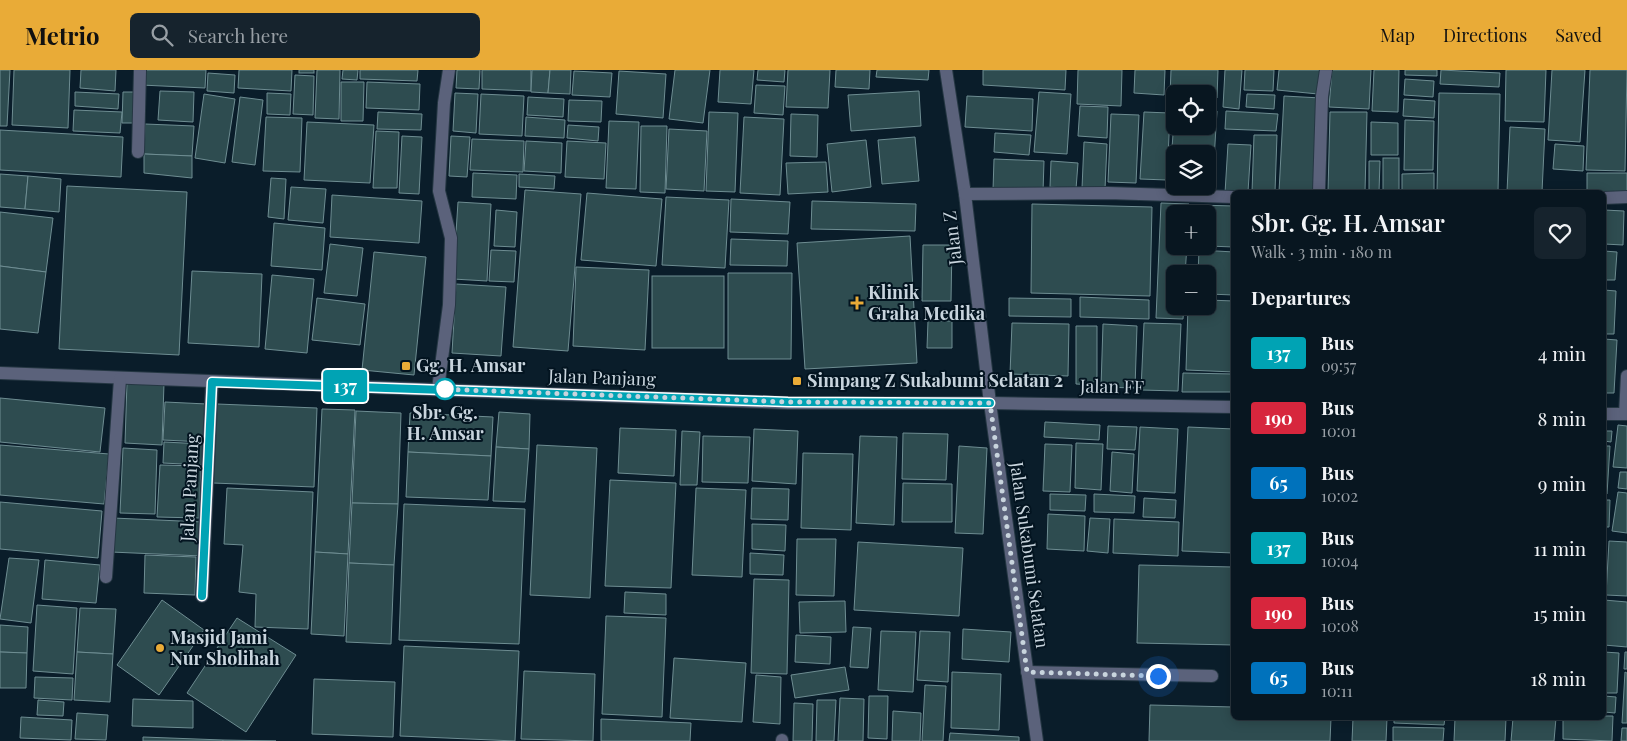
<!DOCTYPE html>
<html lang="en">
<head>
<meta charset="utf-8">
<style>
	:root { --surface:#081620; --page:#16232d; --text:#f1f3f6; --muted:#989fa5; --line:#29353e; --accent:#e9ab37 }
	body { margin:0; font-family:"Playfair Display",serif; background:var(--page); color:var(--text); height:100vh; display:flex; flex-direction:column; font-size:19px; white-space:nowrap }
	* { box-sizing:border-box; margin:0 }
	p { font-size:16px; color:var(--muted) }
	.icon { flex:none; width:28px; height:28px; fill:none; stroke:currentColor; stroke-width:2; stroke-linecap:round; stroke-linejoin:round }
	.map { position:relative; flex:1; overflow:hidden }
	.drawer { position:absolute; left:1231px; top:120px; width:375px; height:530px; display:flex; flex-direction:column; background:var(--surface); border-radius:8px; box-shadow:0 2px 12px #0003,0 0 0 1px var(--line) }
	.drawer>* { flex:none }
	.badge { padding:0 10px; border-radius:4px; font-size:18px; line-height:32px }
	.fabs { position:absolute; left:1166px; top:15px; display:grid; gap:10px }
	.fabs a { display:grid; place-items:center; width:50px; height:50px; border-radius:8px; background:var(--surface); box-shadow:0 2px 12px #0003,0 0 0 1px var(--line); font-size:25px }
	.you { position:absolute; width:25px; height:25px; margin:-12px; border:4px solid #fff; border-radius:50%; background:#1a73e8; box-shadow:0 0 0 8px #1a73e833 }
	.map>.badge { position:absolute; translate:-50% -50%; box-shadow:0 0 0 2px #fff }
	h2 { padding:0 20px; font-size:19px; line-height:45px }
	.round { display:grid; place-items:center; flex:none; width:52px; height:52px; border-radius:8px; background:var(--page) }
	.headline { display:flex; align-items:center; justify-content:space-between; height:85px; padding:0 20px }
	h1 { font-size:24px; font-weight:600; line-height:38px }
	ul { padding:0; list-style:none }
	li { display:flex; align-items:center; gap:15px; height:65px; padding:0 20px }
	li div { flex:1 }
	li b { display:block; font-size:19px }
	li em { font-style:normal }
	li .badge { min-width:55px; font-weight:700; text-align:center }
	header { display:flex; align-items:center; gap:30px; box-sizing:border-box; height:70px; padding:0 25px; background:var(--accent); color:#111 }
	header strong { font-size:24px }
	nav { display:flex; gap:28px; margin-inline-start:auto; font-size:18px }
	.search { width:350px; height:45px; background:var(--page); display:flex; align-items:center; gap:12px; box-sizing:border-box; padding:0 18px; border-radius:8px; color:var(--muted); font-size:19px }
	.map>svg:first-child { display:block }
</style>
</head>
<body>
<header>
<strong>Metrio</strong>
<div class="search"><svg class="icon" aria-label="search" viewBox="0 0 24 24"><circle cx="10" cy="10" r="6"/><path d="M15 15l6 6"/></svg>Search here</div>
<nav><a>Map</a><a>Directions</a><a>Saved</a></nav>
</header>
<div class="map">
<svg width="1627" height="671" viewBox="0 0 1627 671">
	<rect width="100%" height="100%" fill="#0a1d2a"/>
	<g fill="#2e4c50" stroke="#6e8d92">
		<path d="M0,0H10L7,56H0Z"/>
		<path d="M14,0H70L68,58L12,55Z"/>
		<path d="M81,0H116L115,21L80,18Z"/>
		<path d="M142,0H206L205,18L141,15Z"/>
		<path d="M239,0H292L291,21L238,18Z"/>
		<rect x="299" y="0" width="15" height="3"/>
		<path d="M317,0H340L339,49L315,48Z"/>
		<path d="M343,0H358L357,10L342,9Z"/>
		<path d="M360,0H418L417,11L360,9Z"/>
		<path d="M457,0H480L479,19L456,18Z"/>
		<path d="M482,0H531V21L482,19Z"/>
		<path d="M532,0H550L548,23L531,22Z"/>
		<path d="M550,0H571L570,24L548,23Z"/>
		<path d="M675,0H710L703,53L669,49Z"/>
		<path d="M720,0H754L751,34L718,32Z"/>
		<path d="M758,0H785L784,12L757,10Z"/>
		<path d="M788,0H830L828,38L786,37Z"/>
		<path d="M836,0H870L869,19L835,17Z"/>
		<path d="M877,0H929L928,10L876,7Z"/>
		<path d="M983,0H1066L1065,20L983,15Z"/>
		<path d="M1078,0H1122L1121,36L1077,34Z"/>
		<path d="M1135,0H1165L1164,25L1134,23Z"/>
		<path d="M1171,0H1218L1217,28H1208V24L1170,26Z"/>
		<path d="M1225,0H1242L1239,39L1223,37Z"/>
		<path d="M1245,0H1274L1273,21L1244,20Z"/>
		<path d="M1279,0H1320L1318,24L1277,20Z"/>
		<path d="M1332,0H1371L1369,39L1329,37Z"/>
		<path d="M1374,0H1399L1398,42L1372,41Z"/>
		<path d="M1405,0H1437V6L1405,5Z"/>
		<path d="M1441,0L1500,3L1499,17L1440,14Z"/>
		<path d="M1506,0H1546L1544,52L1505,51Z"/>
		<path d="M1552,0H1585L1580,72L1548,70Z"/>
		<path d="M1590,0H1627L1625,101L1586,100Z"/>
		<path d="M574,1L612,3L610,27L572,25Z"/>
		<path d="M619,1L666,4L663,48L616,44Z"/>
		<path d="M208,3L235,5L234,23L207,21Z"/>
		<path d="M295,5L314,6L313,45L293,44Z"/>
		<path d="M1405,9L1434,11L1433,27L1404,25Z"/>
		<path d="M341,12H364L363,51H341Z"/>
		<path d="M367,12L420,14L419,40L366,38Z"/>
		<path d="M756,15L785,16L783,45L754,43Z"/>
		<path d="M160,21L194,22L193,52L158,50Z"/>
		<path d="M919,21L921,56L851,61L848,25Z"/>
		<path d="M75,22L119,24L118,39L75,36Z"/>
		<path d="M123,22H138V53H122Z"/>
		<path d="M1039,22L1071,24L1067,84L1034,82Z"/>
		<path d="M267,23L291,24L290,45L267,44Z"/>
		<path d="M455,23L478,24L476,63L453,61Z"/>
		<path d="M1439,23L1500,24L1498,122H1437Z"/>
		<path d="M204,24L235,29L225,93L195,88Z"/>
		<path d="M481,24L524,26L522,66L479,64Z"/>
		<path d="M1247,24L1275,25L1274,39L1246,37Z"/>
		<path d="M967,26L1033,29L1032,61L965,57Z"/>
		<path d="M1284,26L1321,28L1316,122H1279Z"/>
		<path d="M240,27L263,30L255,95L232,92Z"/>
		<path d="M528,27L564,29L563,47L527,45Z"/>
		<path d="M1404,29L1435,31L1434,48L1403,46Z"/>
		<path d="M569,30L602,31L601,52L568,51Z"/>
		<path d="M1080,36L1108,37L1107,68L1078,66Z"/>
		<path d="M1175,38V56H1208V40L1217,41L1213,106H1208V84H1175V104H1170Z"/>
		<path d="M74,40L122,42L120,63L73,61Z"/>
		<path d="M1226,41L1278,44L1276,61L1225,59Z"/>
		<path d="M378,42L422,44L421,60L377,59Z"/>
		<path d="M709,42L738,43L735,122L706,121Z"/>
		<path d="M1144,42L1170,43L1167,110L1140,109Z"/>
		<path d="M1330,42H1367L1365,122H1328Z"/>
		<path d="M791,44L818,45L817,87L790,86Z"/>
		<path d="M1111,44L1139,45L1136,113L1108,112Z"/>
		<path d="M266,47L302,48L300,102L263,101Z"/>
		<path d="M526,47L565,50L564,68L525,66Z"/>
		<path d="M744,47L784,49L780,125L740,123Z"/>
		<path d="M1405,50L1434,51L1433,100H1404Z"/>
		<path d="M609,51L639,52L636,119L606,118Z"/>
		<path d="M307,52L374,55L370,113L304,110Z"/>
		<path d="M1371,52L1398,53V85H1371Z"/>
		<path d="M145,54L194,56L192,86L144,84Z"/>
		<path d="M568,55L599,57L598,71L567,68Z"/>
		<path d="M641,56H667L665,123L640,122Z"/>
		<path d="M1510,57L1545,59L1542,122H1507Z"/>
		<path d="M669,59L707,61L704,121L666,119Z"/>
		<path d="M0,60L123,67L121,107L0,100Z"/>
		<path d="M376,61L399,62L397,118H373Z"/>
		<path d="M995,63L1031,65L1029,85L994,82Z"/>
		<path d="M1254,65H1277L1275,122H1252Z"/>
		<path d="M402,66L422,67L419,124L399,123Z"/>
		<path d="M451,66L470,67L467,107L449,106Z"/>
		<path d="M915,67L919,111L882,114L878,70Z"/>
		<path d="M472,69L524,71L523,102L470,100Z"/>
		<path d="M866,70L871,117L832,122L827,74Z"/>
		<path d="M526,71L562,73L561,103L524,101Z"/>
		<path d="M567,71L606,73L604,109L565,107Z"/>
		<path d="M1084,72L1107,74L1105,119L1082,118Z"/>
		<path d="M1228,74L1251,75L1248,122L1225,123Z"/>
		<path d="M1555,74L1584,76L1583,101L1553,99Z"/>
		<path d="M144,84L192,86V108L144,103Z"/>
		<rect x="1383" y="88" width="16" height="34"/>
		<path d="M994,89L1044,91L1043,122L993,120Z"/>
		<path d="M1051,91L1078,93L1076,119L1050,117Z"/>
		<path d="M1369,91H1380L1379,122H1369Z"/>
		<path d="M826,92L828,122L788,124L786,93Z"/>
		<path d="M473,103L517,105L516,129L472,127Z"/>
		<path d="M1434,103V122H1402V104Z"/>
		<path d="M1587,103H1627V123L1587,122Z"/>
		<path d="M0,104L28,106L25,139L0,137Z"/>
		<path d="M519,104L555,106L554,119L519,117Z"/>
		<path d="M28,106L61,109L59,142L25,139Z"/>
		<path d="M271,108L286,109L284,149L268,147Z"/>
		<path d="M67,116L187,122L179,285L59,279Z"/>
		<path d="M291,117L326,119L323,153L288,150Z"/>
		<path d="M525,120L581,124L568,281L513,277Z"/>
		<path d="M587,123L662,129L656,196L581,190Z"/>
		<path d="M332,125L422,131L419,173L330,167Z"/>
		<path d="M666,127L729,130L725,198L662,195Z"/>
		<path d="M731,129L790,132L788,164L730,162Z"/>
		<path d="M812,131L916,134L915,161L811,159Z"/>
		<path d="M458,132L491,134L487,211L453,209Z"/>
		<path d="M1161,133L1189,134L1188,144H1175V176H1187L1185,204H1175V236H1184L1183,249L1156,248Z"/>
		<path d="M1032,134L1152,137L1150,226L1031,223Z"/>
		<path d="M1197,135L1234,136V177L1208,176V144H1197Z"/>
		<path d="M496,140L517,142L515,177L494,176Z"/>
		<path d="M1604,140L1624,141L1623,175L1604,174Z"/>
		<path d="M0,142L53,148L46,202L0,196Z"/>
		<path d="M274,153L325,158L322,200L271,196Z"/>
		<path d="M910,166L917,293L805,299L797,173Z"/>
		<path d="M731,169L788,171L787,196L730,195Z"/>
		<path d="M330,174L363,178L357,226L324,223Z"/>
		<path d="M923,175H952L951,231H922Z"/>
		<path d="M491,180L516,181L514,212L489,211Z"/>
		<path d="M1199,180L1234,182V225L1208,224V204H1198Z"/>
		<path d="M1604,181L1617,182L1615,210H1604Z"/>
		<path d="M374,182L426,187L414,305L362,300Z"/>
		<path d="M0,196L46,202L38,263L0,259Z"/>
		<path d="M576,197L649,200L645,280L573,276Z"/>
		<path d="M192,201L262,204L259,277L188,273Z"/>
		<path d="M728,203H792L791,289H728Z"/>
		<path d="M272,205L314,209L307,283L265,279Z"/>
		<rect x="652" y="206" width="72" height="72"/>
		<path d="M456,214L506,217L501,286L452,283Z"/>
		<path d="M1604,220L1616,221L1614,264H1604Z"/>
		<path d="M1080,227L1149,230V249L1080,247Z"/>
		<path d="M317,228L365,234L360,275L312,270Z"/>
		<path d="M1009,228L1071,229V247L1009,246Z"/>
		<path d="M1208,230L1234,231V302L1186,300L1188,236H1208Z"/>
		<path d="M928,251H952V278H927Z"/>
		<path d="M1012,253L1069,254L1068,306L1010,304Z"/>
		<path d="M1144,253L1181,254L1178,321L1141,320Z"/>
		<path d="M1103,254L1137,256L1135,318L1101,317Z"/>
		<path d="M1076,256H1097V315L1076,314Z"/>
		<path d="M1604,269L1617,270L1614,323H1604Z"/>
		<path d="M1183,303L1234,304V322H1182Z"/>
		<path d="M127,312L164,313L162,375L125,373Z"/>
		<path d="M0,328L105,338L100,382L0,372Z"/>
		<path d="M165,332L207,334L205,372L163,370Z"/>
		<path d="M217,334L317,338L314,417L213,413Z"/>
		<path d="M322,339L355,340L348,484L315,482Z"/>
		<path d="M356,341L401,343L398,434L352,433Z"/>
		<path d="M499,342L530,344L529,379L496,377Z"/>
		<path d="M410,343L493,347L491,386L408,382Z"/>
		<path d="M1045,352L1100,355L1099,370L1044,367Z"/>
		<path d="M1618,355L1627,356V398L1613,397Z"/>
		<path d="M1108,356L1137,357L1135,380L1107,379Z"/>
		<path d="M1140,357L1178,359L1175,423L1137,421Z"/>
		<path d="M1188,357L1234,359V483L1182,481Z"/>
		<path d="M620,358L676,360L674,406L618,403Z"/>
		<path d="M754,359L798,361L796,414L752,411Z"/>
		<path d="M682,361L700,362L697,415H680Z"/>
		<path d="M1604,361H1612L1611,372L1604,371Z"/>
		<path d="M903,363L948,364L946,410L902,409Z"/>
		<path d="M703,366L750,367L748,413L702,412Z"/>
		<path d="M860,366L897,367L894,455L856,453Z"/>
		<path d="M164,372L203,374L202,395L163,393Z"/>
		<path d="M1076,373L1103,374L1101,420L1075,418Z"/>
		<path d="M1045,374L1072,375L1070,422L1043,421Z"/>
		<path d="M0,375L109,384L104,434L0,425Z"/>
		<path d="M537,375L597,378L590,528L530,525Z"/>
		<path d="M959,376L987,378L983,464L955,463Z"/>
		<path d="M1604,376H1610L1607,424H1604Z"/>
		<path d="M496,377L529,379L525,432L493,431Z"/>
		<path d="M123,378L157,380L155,444L120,443Z"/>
		<path d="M408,382L491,386L488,430L406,427Z"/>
		<path d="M1112,382L1134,384L1132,423L1110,421Z"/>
		<path d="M803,383L853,384L851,460L801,458Z"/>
		<path d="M160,395L201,396L199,448L157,447Z"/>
		<path d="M1620,402H1627V419L1618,418Z"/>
		<path d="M610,410L676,413L671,518L605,516Z"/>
		<path d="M903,413L952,414V452H902Z"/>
		<path d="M227,418L313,422L308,559L255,557L256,524L239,522L243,475L224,474Z"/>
		<path d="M696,418L746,420L742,507L692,505Z"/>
		<path d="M752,418L789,419L788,450L751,449Z"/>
		<path d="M1618,422L1627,423V463L1612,461Z"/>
		<path d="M1050,424L1086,425L1085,441L1050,440Z"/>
		<path d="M1094,424L1135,426L1134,443L1094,442Z"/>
		<path d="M1144,428L1176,430L1175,448L1143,447Z"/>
		<path d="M1604,430H1610L1609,457H1604Z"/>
		<path d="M0,432L102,441L98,488L0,479Z"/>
		<path d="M352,433L398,434L394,495L349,493Z"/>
		<path d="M404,434L525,439L519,574L399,570Z"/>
		<path d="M1048,444L1085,446L1084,481L1047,479Z"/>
		<path d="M113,448L203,452L202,486L111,482Z"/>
		<path d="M1090,448L1110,449L1108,483L1087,481Z"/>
		<path d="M1114,449L1179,452L1178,486L1113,483Z"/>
		<path d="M752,454L786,455L785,481L752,479Z"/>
		<path d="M797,469H836L834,526L796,525Z"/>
		<path d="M1609,471L1627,472V526L1606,525Z"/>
		<path d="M858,472L963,478L959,546L854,540Z"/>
		<path d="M315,482L348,484L344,566L311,564Z"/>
		<path d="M750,483L784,485L783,505L750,504Z"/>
		<path d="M145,485L196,487L195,525L144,523Z"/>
		<path d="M9,488L39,490L31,553L0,549Z"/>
		<path d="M45,490L100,495L96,533L42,529Z"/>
		<path d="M349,493L394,495L391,574L346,572Z"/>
		<path d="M1139,495L1234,497V575L1137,573Z"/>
		<path d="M754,509L789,510L787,604L751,603Z"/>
		<path d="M625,522L666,524V545L624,543Z"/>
		<path d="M162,530L204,560L159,625L117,595Z"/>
		<path d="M1604,530L1627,532V577L1604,575Z"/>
		<path d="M845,531L846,562L800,563L799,532Z"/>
		<path d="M37,535L77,538L73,604L33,601Z"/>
		<path d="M80,538L116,539L113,584L77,582Z"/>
		<path d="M606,546L666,548L662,647L602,644Z"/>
		<path d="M237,548L296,585L246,662L187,623Z"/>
		<path d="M0,555L28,557L27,583L0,582Z"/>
		<path d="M853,557L871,558L868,598L850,597Z"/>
		<path d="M963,559L1011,562L1009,592L962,589Z"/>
		<path d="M881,561L916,562L913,622L878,620Z"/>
		<path d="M920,561L950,562L948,612L917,610Z"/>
		<path d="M796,565L831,567L830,594L795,592Z"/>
		<path d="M404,576L519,581L515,671L400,666Z"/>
		<path d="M0,582L27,583L26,618H0Z"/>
		<path d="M77,582L113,584L110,632L74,630Z"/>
		<path d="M1604,582L1619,583L1617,623H1604Z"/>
		<path d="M1625,582H1627V599H1624Z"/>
		<path d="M674,588L746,593L742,652L670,648Z"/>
		<path d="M845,597L849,620L795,628L791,605Z"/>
		<path d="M524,601L595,604L593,671L521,669Z"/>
		<path d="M952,602L1001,604L999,660L951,658Z"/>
		<path d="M1625,602L1627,603V653H1622Z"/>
		<path d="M756,605L781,607L780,654L753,652Z"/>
		<path d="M35,607L73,608L72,630L34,628Z"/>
		<path d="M314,609L395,612L393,667L312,664Z"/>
		<path d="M925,615L946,616L943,671H922Z"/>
		<path d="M869,626H888L887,669L868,668Z"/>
		<path d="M1604,626L1616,627L1615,643L1604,642Z"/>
		<path d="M840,628L864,629L863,671H838Z"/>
		<path d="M133,629L193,631V658L132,656Z"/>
		<path d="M38,630L64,632L63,646L37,645Z"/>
		<path d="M817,630H836L834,671H816Z"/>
		<path d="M794,633L813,634L812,671H793Z"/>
		<path d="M1150,635L1234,637V648H1331L1330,671H1149Z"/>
		<path d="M893,641L921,643L920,671H892Z"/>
		<path d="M77,643L108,645L106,670L75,669Z"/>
		<path d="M1604,646H1613L1612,671L1563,669V648Z"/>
		<path d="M21,647L72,650L71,670L20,668Z"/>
		<path d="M1353,648H1387L1386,671H1352Z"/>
		<path d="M1394,648H1445L1444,655L1394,653Z"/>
		<path d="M1455,648H1506L1505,671H1454Z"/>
		<path d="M1513,648H1556L1554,671H1511Z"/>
		<path d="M601,649L691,653L690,671H601Z"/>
		<path d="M1393,657L1444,658L1443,671H1393Z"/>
		<path d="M1622,658H1627V671H1621Z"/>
		<path d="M950,663L1019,667V671H949Z"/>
		<path d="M143,667L223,670V671H143Z"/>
		<path d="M223,670L276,671H223Z"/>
	</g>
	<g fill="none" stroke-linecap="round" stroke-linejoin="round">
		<g stroke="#253743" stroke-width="14">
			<g id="minor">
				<path d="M946,0L965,124L990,333L1037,671"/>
				<path d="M138,82L140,0"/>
				<path d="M1319,122L1322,26L1326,0"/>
				<path d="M965,124L1108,123L1234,127"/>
				<path d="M1604,128L1627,127"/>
				<path d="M0,303L788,333H990L1234,337"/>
				<path d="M438,319L449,235L451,168L439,121L444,33L449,0"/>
				<path d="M1604,344H1627"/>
				<path d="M1625,344L1627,306"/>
				<path d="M106,507L120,309"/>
				<path d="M202,526L212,312"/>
				<path d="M1027,602L1212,606"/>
				<path d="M782,671V670"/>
			</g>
		</g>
		<use href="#minor" stroke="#5b627b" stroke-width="12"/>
	</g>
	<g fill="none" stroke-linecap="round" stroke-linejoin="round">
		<g stroke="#fff" stroke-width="11">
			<path id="line" d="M202,526L212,312L788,332L990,333"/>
		</g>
		<use href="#line" stroke="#00a3b4" stroke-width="8"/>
		<path stroke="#c8d4dd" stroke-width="5" stroke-dasharray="0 9" d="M445,319H438L788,332L990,333L1027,602L1158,606"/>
	</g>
	<g fill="#e9ab37" stroke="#031420" stroke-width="2">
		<path d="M854.5 225.5h5v5h5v5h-5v5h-5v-5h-5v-5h5z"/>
		<rect x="401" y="291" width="10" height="10" rx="2.5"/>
		<rect x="792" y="306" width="10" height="10" rx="2.5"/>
		<circle cx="160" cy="578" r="5"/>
	</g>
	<circle fill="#fff" stroke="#00a3b4" stroke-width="2.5" cx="445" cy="319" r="10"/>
	<g text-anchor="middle" stroke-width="4" stroke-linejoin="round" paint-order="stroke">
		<g font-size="18" fill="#c8d4dd" stroke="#031420">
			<text transform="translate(953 168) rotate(-97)" y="6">Jalan Z</text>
			<text transform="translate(602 308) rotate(2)" y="6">Jalan Panjang</text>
			<text transform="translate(1112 317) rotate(1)" y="6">Jalan FF</text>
			<text transform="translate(190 418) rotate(-87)" y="6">Jalan Panjang</text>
			<text transform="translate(1029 485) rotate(82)" y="6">Jalan Sukabumi Selatan</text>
		</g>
		<g font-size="18" font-weight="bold" fill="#c8d4dd" stroke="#031420" text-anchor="start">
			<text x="868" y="229">Klinik<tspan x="868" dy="21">Graha Medika</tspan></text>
			<text x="416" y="302">Gg. H. Amsar</text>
			<text x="807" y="317">Simpang Z Sukabumi Selatan 2</text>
			<text x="170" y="574">Masjid Jami<tspan x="170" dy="21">Nur Sholihah</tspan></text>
		</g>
		<g font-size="18" font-weight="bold" fill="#c8d4dd" stroke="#031420">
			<text x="445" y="349">Sbr. Gg.<tspan x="445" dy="21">H. Amsar</tspan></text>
		</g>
	</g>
</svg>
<div class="fabs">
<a><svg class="icon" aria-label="locate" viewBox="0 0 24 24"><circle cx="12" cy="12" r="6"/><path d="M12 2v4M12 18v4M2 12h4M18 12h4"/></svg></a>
<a><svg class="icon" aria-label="layers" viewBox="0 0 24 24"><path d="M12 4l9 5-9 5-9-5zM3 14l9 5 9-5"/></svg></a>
<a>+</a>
<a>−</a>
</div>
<div class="you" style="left:1158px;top:606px"></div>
<b class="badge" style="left:345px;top:316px;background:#00a3b4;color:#fff">137</b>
<section class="drawer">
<div class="headline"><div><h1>Sbr. Gg. H. Amsar</h1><p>Walk · 3 min · 180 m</p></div><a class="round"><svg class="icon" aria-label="heart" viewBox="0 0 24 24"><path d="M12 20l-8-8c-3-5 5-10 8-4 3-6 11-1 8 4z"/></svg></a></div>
<h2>Departures</h2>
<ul>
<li><span class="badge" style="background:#00a3b4;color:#fff">137</span><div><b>Bus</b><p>09:57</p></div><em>4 min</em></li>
<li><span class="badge" style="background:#d7263d;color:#fff">190</span><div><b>Bus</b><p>10:01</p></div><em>8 min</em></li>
<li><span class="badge" style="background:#0072bc;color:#fff">65</span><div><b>Bus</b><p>10:02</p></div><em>9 min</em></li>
<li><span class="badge" style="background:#00a3b4;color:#fff">137</span><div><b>Bus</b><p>10:04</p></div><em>11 min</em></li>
<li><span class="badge" style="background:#d7263d;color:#fff">190</span><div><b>Bus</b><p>10:08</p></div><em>15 min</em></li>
<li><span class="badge" style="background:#0072bc;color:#fff">65</span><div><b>Bus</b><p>10:11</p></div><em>18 min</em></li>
</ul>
</section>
</div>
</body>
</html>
